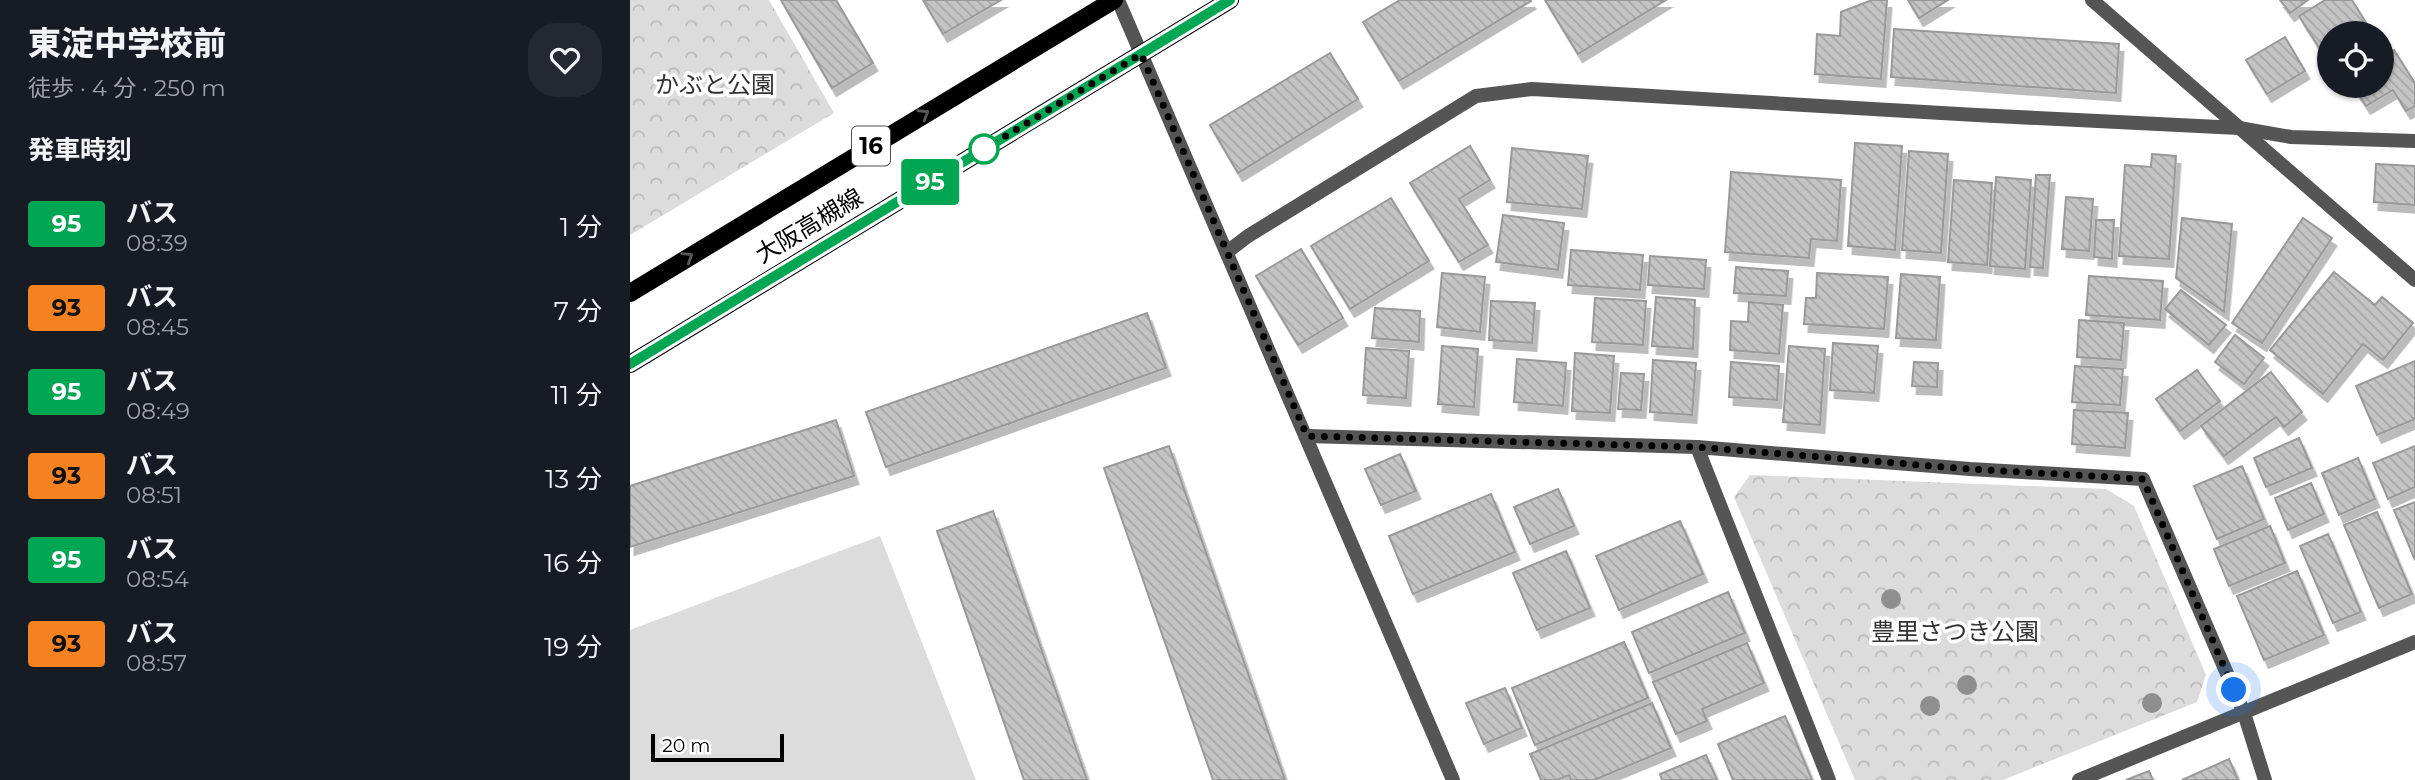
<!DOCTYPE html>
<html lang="ja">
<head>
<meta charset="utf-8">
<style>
	:root { --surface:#171b24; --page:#242831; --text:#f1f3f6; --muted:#9ea1a6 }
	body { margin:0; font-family:Montserrat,"Noto Sans JP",sans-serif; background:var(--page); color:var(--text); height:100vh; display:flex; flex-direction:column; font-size:26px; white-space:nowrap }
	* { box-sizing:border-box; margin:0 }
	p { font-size:23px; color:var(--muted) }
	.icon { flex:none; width:38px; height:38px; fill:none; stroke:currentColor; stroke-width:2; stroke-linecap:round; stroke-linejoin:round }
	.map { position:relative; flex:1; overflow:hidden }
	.panel { display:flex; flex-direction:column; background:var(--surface); width:630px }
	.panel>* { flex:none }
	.badge { padding:0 14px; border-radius:5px; font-size:24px; line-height:46px }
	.controls { position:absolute; left:1687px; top:21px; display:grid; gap:14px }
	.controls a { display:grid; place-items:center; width:77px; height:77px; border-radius:50%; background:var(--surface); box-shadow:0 2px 5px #0004; font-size:35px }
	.scale { position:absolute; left:21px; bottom:18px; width:133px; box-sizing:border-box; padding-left:7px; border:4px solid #000; border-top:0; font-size:19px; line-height:24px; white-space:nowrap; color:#000; -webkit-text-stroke:5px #fff; paint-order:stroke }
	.you { position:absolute; width:35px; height:35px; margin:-18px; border:5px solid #fff; border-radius:50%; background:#1a73e8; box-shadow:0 0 0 10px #1a73e833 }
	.map>.badge { position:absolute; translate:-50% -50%; box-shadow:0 0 0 4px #fff }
	h2 { padding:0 28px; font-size:26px; line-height:63px }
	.round { display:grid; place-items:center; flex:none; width:74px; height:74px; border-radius:28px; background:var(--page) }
	.head { display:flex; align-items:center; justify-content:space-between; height:119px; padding:0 28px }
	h1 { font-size:33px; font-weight:800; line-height:52px }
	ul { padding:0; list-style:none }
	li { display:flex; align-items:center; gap:21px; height:84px; padding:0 28px }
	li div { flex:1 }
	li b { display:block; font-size:26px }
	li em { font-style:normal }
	li .badge { min-width:77px; font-weight:700; text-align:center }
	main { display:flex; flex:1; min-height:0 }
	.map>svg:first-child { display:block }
</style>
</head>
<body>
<main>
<section class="panel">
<div class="head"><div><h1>東淀中学校前</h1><p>徒歩 · 4 分 · 250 m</p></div><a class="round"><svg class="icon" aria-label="heart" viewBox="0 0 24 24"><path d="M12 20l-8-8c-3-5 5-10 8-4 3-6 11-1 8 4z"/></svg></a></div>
<h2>発車時刻</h2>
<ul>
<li><span class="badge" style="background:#00a651;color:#fff">95</span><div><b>バス</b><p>08:39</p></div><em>1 分</em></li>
<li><span class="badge" style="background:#f58220;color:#111">93</span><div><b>バス</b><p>08:45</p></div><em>7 分</em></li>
<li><span class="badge" style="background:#00a651;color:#fff">95</span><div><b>バス</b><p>08:49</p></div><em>11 分</em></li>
<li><span class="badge" style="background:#f58220;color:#111">93</span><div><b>バス</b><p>08:51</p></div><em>13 分</em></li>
<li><span class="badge" style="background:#00a651;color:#fff">95</span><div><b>バス</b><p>08:54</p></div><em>16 分</em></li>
<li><span class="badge" style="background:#f58220;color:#111">93</span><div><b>バス</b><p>08:57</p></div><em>19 分</em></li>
</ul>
</section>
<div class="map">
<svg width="1785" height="780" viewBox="0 0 1785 780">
	<defs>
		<pattern id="park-crowns" width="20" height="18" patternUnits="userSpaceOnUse" patternTransform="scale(1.75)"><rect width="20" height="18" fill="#dcdcdc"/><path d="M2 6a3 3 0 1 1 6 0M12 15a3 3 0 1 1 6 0" fill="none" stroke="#bbb"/></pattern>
		<pattern id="building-back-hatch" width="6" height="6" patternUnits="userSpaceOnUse" patternTransform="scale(1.75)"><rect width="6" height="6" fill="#c4c4c4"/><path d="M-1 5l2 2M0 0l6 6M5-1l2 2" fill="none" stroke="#a7a7a7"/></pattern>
		<filter id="shadow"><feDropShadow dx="4.5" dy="8" stdDeviation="0" flood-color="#0004"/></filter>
	</defs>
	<rect width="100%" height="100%" fill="#fff"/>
	<g fill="url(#park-crowns)">
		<path d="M0,0H139L204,113L0,235Z"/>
		<path d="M1120,475L1476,489L1504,506L1576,675L1567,702L1373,780H1225L1104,497Z"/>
	</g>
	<path fill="#dcdcdc" d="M250,536L346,780H0V630Z"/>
	<g fill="url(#building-back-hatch)" stroke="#999" stroke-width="2" filter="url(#shadow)">
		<path d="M151,0H206L243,63L202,88Z"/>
		<path d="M293,0H371L313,34Z"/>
		<path d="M770,0H900L901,1L769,81L733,22Z"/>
		<path d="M915,0H1036L948,54Z"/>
		<path d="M1242,0H1257L1251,79L1185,74L1187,34L1210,36L1211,12Z"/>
		<path d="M1278,0H1318L1289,18Z"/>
		<path d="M1650,0H1678L1660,13Z"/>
		<path d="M1695,0H1722L1738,26L1726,33H1699V50L1693,54L1669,16Z"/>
		<path d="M1264,29L1489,44L1486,93L1261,77Z"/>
		<path d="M1655,37L1675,71L1637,94L1616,60Z"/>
		<path d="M1764,50L1785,83V106L1776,111L1763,90L1736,106L1723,86H1752V57Z"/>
		<path d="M700,53L728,99L608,173L580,125Z"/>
		<path d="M1225,143L1272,146L1265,250L1218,246Z"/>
		<path d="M840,146L860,180L829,199L858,245L829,262L780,183Z"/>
		<path d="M882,148L958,156L952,209L877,202Z"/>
		<path d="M1279,151L1318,154L1311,253L1272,250Z"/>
		<path d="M1522,154L1546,156L1539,259L1489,256L1495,165L1521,167Z"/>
		<path d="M1746,164L1785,166V205L1744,202Z"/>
		<path d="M1101,172L1211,180L1207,241L1181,239L1179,258L1095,252Z"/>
		<path d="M1406,175H1420L1413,268L1400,267Z"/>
		<path d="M1366,177L1401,180L1395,269L1360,266Z"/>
		<path d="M1324,180L1362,183L1357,265L1318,262Z"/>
		<path d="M1436,197L1463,199L1459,251L1432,249Z"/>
		<path d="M761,198L799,261L720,309L681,246Z"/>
		<path d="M873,215L934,223L928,270L866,262Z"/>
		<path d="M1552,218L1602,224L1594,312L1546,278Z"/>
		<path d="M1673,218L1702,238L1632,343L1602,323Z"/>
		<path d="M1466,220H1484L1482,259L1464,257Z"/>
		<path d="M671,249L713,318L668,345L626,276Z"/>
		<path d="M941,250L1013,255L1010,290L938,285Z"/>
		<path d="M1020,256L1076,260L1074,289L1018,285Z"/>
		<path d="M1106,267L1158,271L1156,296L1104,293Z"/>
		<path d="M1704,272L1745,305L1752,297L1783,323L1753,360L1733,344L1693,394L1640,350Z"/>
		<path d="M812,273L855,277L850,332L807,327Z"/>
		<path d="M1187,273L1258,277L1254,329L1174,324L1176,298H1186Z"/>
		<path d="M1271,274L1310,277L1306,340L1266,338Z"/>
		<path d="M1459,276L1533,281L1530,320L1456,315Z"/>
		<path d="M1551,290L1596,325L1579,345L1535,309Z"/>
		<path d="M1026,297L1065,300L1063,349L1022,346Z"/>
		<path d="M965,298L1016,301L1013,345L962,342Z"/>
		<path d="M861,301L905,303L902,343L859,340Z"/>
		<path d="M1119,302L1153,305L1149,354L1100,350L1101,321L1118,322Z"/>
		<path d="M745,308L790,311L789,342L742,338Z"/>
		<path d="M517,313L536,368L256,467L236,412Z"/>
		<path d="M1449,320L1494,323L1491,360L1447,357Z"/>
		<path d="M1605,335L1634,358L1614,384L1585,362Z"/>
		<path d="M1203,343L1248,346L1244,393L1200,390Z"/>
		<path d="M812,346L848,349L844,407L808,404Z"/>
		<path d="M1159,346L1195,349L1190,425L1153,422Z"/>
		<path d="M736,348L779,351L776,398L733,395Z"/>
		<path d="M945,353L984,356L980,413L942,411Z"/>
		<path d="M887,359L936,363L933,406L884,402Z"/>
		<path d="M1023,360L1066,363L1062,415L1020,412Z"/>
		<path d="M1785,361V419L1747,435L1726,386Z"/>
		<path d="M1101,362L1149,366L1147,400L1099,397Z"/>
		<path d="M1284,362L1308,363L1307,387L1282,386Z"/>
		<path d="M1445,366L1493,369L1490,405L1442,402Z"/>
		<path d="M1567,370L1590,401L1550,431L1526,399Z"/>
		<path d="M1641,372L1672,412L1654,427L1646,417L1594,456L1571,426Z"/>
		<path d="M991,373L1014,374L1011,410L988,409Z"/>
		<path d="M1444,410L1498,413L1495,448L1442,444Z"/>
		<path d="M206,420L224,476L0,547V486Z"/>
		<path d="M1669,438L1682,468L1636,487L1624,458Z"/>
		<path d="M539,446L655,780H583L474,468Z"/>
		<path d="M1785,446V487L1758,499L1743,463Z"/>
		<path d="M770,454L786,491L751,505L735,469Z"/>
		<path d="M1728,458L1745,499L1709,515L1692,473Z"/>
		<path d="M1612,466L1634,519L1587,539L1564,486Z"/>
		<path d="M1681,483L1694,514L1658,530L1645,498Z"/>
		<path d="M928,489L944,526L900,544L884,507Z"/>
		<path d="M861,494L885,552L783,594L759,536Z"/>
		<path d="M1785,502V560L1764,510Z"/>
		<path d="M363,511L457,780H394L307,531Z"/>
		<path d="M1747,512L1782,594L1749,608L1714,525Z"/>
		<path d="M1050,521L1073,574L989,610L966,556Z"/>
		<path d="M1640,526L1655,563L1599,586L1584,549Z"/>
		<path d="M1698,534L1731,612L1703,623L1670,546Z"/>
		<path d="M936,551L960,608L907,630L883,573Z"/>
		<path d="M1667,571L1694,635L1634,660L1607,596Z"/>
		<path d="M1098,592L1115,633L1019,673L1002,632Z"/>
		<path d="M994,642L1018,698L905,745L882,688Z"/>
		<path d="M1117,643L1134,683L1072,709L1077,721L1046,734L1023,682Z"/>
		<path d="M875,688L892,728L854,744L836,703Z"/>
		<path d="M1022,703L1041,748L964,780H941L939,775L927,780H911L900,754Z"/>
		<path d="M1155,716L1182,780H1103L1088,744Z"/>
		<path d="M1076,755L1087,780H1032L1030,774Z"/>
		<path d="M1599,759L1608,780H1552Z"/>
		<path d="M1519,771L1523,780H1496Z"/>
	</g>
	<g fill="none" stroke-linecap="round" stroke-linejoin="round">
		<g stroke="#555" stroke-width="14">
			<path d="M1462,0L1785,280"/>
			<path d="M597,252L618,236L846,96L902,89L1346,115L1609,128L1661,137L1785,141"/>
			<path d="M677,436L1067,447L1340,469L1513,479L1614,713L1635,780"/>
			<path d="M1067,447L1199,780"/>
			<path d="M1449,780L1785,642"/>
		</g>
		<path stroke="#555" stroke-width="14" d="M488,0L823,780"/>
		<g stroke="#000" stroke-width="18">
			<path d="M0,293L484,0"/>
			<path d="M0,364L600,0"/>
		</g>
	</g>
	<g fill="#8f8f8f">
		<circle cx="1261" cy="599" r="10"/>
		<circle cx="1337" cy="685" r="10"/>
		<circle cx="1522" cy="703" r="10"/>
		<circle cx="1300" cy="706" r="10"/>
	</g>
	<defs><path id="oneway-chevron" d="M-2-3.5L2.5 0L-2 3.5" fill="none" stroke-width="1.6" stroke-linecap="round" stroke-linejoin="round" transform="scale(1.75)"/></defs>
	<g stroke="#595959">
		<use href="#oneway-chevron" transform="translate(294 114) rotate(-31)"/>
		<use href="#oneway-chevron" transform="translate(58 257) rotate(-32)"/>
	</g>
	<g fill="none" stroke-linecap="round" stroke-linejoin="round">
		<g stroke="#fff" stroke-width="16">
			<path id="line" d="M0,364L600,0"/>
		</g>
		<use href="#line" stroke="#00a651" stroke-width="10"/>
		<path stroke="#000" stroke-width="7" stroke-dasharray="0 12.6" d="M354,149L511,54L677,436L1067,447L1340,469L1513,479L1604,690"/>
	</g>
	<circle fill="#fff" stroke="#00a651" stroke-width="3.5" cx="354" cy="149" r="14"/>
	<g text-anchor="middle" stroke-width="7" stroke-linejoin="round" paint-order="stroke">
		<rect fill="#fff" stroke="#4c4c4c" stroke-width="2" x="222" y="126.5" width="38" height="39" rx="5"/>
		<g font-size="23" font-weight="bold" fill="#000">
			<text x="241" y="154">16</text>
		</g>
		<g font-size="24" fill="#333" stroke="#fff">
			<text x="85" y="93">かぶと公園</text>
			<text x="1325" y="640">豊里さつき公園</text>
		</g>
		<g font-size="24" fill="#000" stroke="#fff">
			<text transform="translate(179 226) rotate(-31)" y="8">大阪高槻線</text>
		</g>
	</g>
</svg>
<div class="controls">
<a><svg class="icon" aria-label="locate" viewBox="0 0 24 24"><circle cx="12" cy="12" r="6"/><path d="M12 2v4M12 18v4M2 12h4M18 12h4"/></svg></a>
</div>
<div class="scale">20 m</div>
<div class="you" style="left:1604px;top:690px"></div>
<b class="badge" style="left:300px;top:182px;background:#00a651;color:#fff">95</b>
</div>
</main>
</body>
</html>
